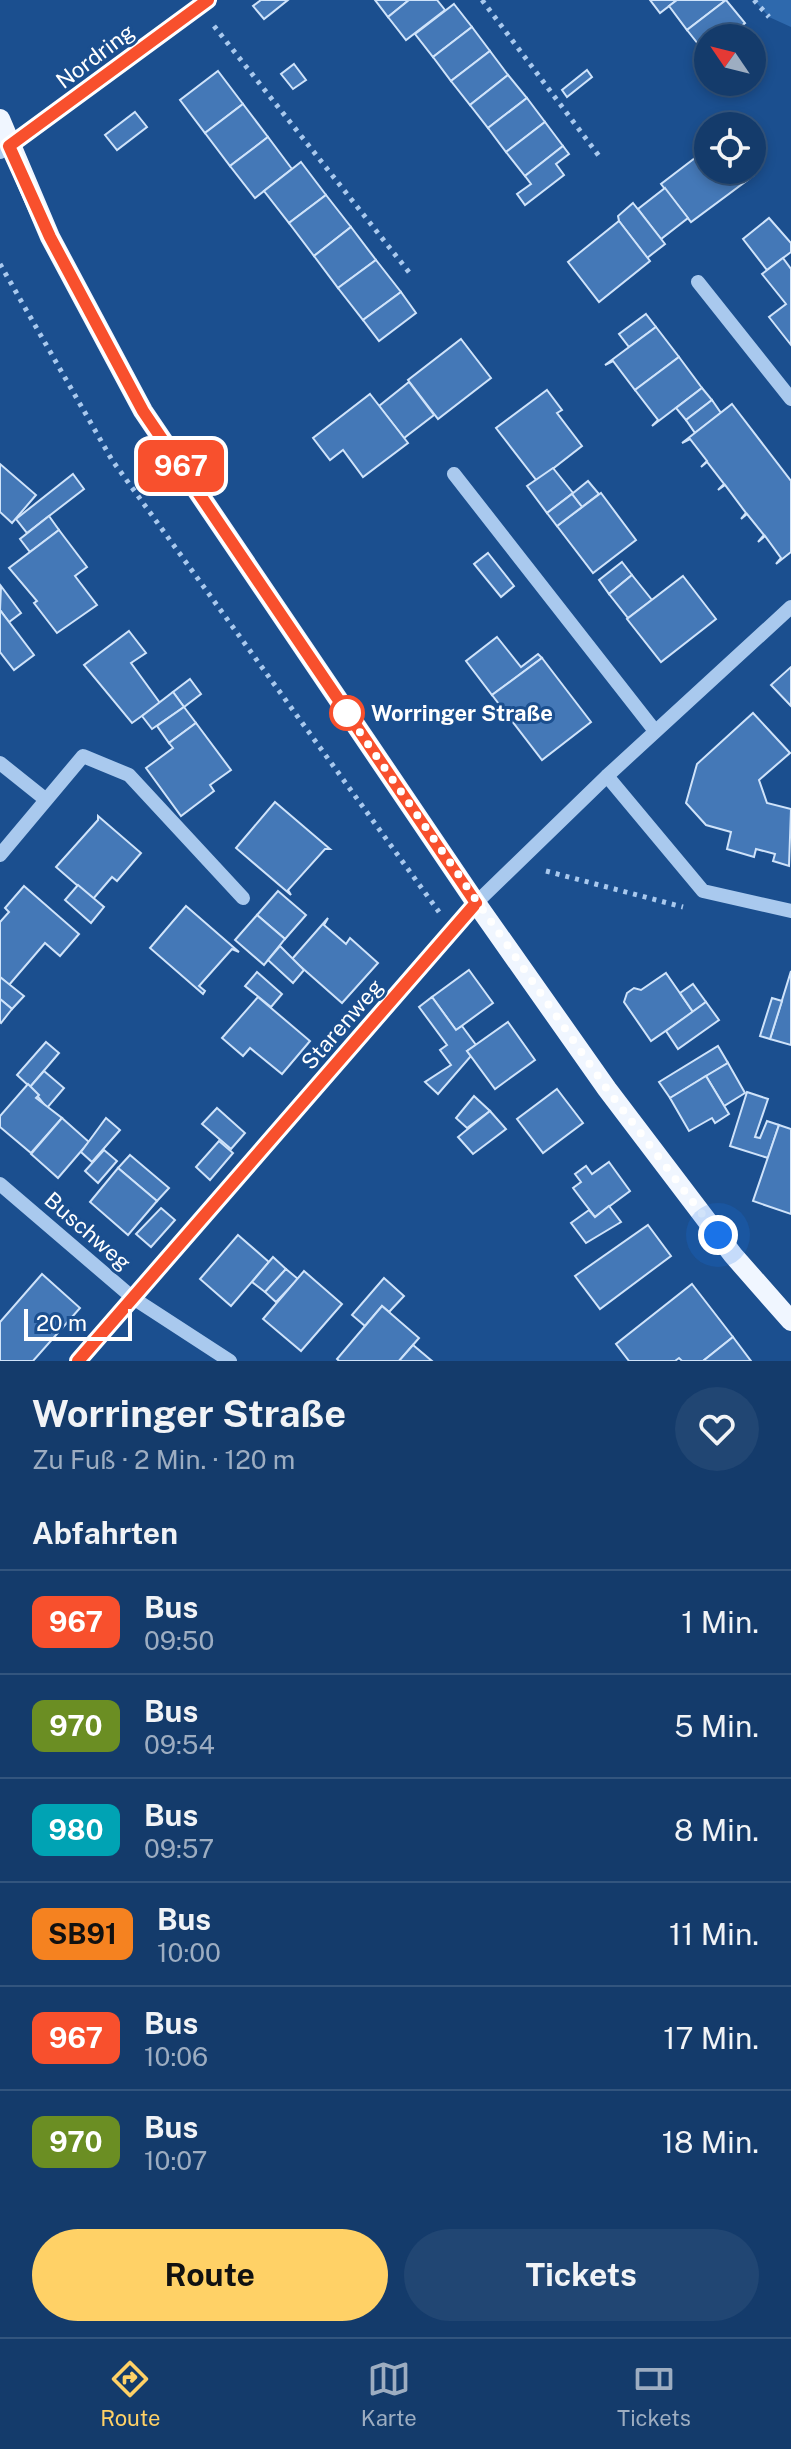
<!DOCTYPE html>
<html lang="de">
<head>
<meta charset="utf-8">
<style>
	:root { --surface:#143b6b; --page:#214673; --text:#f1f3f6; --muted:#9dadc1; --line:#33557e; --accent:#ffd166 }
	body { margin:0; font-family:"Public Sans",sans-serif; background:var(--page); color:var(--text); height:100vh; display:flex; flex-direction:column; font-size:30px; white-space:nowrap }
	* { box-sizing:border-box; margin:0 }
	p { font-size:26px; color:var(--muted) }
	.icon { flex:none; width:44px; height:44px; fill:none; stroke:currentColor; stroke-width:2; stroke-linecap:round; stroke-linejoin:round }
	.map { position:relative; height:1361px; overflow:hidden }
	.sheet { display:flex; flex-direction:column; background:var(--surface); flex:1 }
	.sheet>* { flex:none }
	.badge { padding:0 16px; border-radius:12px; font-size:28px; line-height:52px }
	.needle { width:52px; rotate:305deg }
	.buttons { position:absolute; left:694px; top:24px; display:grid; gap:16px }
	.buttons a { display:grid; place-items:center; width:72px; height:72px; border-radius:50%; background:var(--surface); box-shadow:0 4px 12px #0003,0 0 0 2px var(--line); font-size:40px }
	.scale { position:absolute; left:24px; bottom:20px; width:108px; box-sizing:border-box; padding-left:8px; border:4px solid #fff; border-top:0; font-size:22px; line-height:28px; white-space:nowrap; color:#fff; -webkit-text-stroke:6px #1b4f8f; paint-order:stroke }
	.you { position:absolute; width:40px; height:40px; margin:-20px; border:6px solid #fff; border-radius:50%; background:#1a73e8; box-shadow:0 0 0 12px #1a73e833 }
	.map>.badge { position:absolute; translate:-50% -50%; box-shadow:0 0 0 4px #fff }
	h2 { padding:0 32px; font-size:30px; line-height:72px }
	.round { display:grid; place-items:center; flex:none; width:84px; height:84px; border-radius:42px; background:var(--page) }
	.overview { display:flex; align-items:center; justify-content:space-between; height:136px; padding:0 32px }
	h1 { font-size:38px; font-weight:700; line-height:60px }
	.cta { display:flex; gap:16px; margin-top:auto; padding:16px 32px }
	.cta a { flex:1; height:92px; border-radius:48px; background:var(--accent); color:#111; font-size:32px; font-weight:700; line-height:92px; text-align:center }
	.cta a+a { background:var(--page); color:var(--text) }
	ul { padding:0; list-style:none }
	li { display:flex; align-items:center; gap:24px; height:104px; padding:0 32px; border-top:2px solid var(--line) }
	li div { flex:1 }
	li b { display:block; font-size:30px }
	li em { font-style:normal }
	li .badge { min-width:88px; font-weight:700; text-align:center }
	.tabs { display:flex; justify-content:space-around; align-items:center; height:112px; border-top:2px solid var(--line); background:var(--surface); font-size:22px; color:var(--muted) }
	.tabs a { display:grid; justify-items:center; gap:4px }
	.tabs .on { color:var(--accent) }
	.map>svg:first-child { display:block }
</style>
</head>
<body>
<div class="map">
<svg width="791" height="1361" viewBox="0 0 791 1361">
	<rect width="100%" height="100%" fill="#1b4f8f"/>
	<path fill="#2e69ad" d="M754,0H791V27L769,17Z"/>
	<g fill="#4478b7" stroke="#cfe3fa" stroke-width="2">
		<path d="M261,0H288L264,19L253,6Z"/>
		<path d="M375,0H409L388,17Z"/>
		<path d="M409,0H437L445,10L406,40L388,17Z"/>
		<path d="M650,0H677L660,13Z"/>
		<path d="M677,0H726L687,30L669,6Z"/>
		<path d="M726,0L745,23L727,38H708L706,54L687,30Z"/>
		<path d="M454,4L472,27L433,57L415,34Z"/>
		<path d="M472,27L490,51L451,81L433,57Z"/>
		<path d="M490,51L508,75L470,105L451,81Z"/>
		<path d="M294,64L306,80L293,89L281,74Z"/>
		<path d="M587,70L592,77L567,97L562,90Z"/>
		<path d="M218,71L243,104L205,133L180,100Z"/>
		<path d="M508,75L527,98L488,128L470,105Z"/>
		<path d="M527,98L545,122L506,152L488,128Z"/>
		<path d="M243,104L268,137L230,166L205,133Z"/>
		<path d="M135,112L147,127L117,150L105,135Z"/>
		<path d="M545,122L563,146L525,176L506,152Z"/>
		<path d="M268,137L292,169L255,198L230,166Z"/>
		<path d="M563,146L569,154L556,164L564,175L525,205L517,194L531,184L525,176Z"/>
		<path d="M708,148V170H748L753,176L691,222L661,184Z"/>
		<path d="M301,162L326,195L289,223L264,191Z"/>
		<path d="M665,188L688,218L661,239L638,209Z"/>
		<path d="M326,195L351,227L314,256L289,223Z"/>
		<path d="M633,203L665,244L647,258L619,221L618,216Z"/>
		<path d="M769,218L791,243V252L767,270L743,239Z"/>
		<path d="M619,221L650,261L599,302L568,262Z"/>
		<path d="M351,227L376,260L338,288L314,256Z"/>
		<path d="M783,258L791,269V345L769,317L786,304L762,274Z"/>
		<path d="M376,260L401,292L363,320L338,288Z"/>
		<path d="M401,292L416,313L379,341L363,320Z"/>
		<path d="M646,314L656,327L629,347L619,334Z"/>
		<path d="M656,327L679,357L635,390L613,361L605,365Z"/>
		<path d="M461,339L491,378L438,419L408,380Z"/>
		<path d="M679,357L702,388L652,426L658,420L635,390Z"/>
		<path d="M409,382L434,415L404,438L379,406Z"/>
		<path d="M702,388L712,400L686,420L676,408Z"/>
		<path d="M547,390L562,410L557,413L582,446L537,481L496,428Z"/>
		<path d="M370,394L408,443L363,477L343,450L330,460L313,438Z"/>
		<path d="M712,400L721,413L695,433L686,420Z"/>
		<path d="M732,404L791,481V552L776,564L781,558L765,536L758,542L764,535L747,514L741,519L746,513L725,485L718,490L724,484L707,462L701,467L707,461L690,439L682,443Z"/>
		<path d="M0,464L36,495L12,523L0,512Z"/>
		<path d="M553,468L573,493L547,513L527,486Z"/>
		<path d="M73,474L84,489L27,533L16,519Z"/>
		<path d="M588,481L599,494L582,507L572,494Z"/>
		<path d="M601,493L636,540L593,573L557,526Z"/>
		<path d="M572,494L582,507L557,526L547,513Z"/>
		<path d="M49,516L59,530L30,552L20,539Z"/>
		<path d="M59,530L87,567L75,576L97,605L57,633L34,603L37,601L9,568Z"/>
		<path d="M488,553L514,586L501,597L474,564Z"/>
		<path d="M622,562L632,575L609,594L599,580Z"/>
		<path d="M632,575L652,600L628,618L609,594Z"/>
		<path d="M683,576L716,619L661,662L627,619Z"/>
		<path d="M1,586L21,613L9,622L0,610Z"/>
		<path d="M0,610L34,655L14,670L0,652Z"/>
		<path d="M129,631L146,653L131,663L160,703L132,723L84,665Z"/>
		<path d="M497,637L521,667L538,654L542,658L492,695L466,661Z"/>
		<path d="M542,658L591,722L542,760L492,695Z"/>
		<path d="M791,667V706L771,685Z"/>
		<path d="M190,679L201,694L184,707L173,692Z"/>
		<path d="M173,692L184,707L152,729L142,716Z"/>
		<path d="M184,707L196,723L169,743L157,726Z"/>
		<path d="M753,713L790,753L759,780L767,803L791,809L789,866L773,861L775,854L756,849L754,857L727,849L731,832L706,825L686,803L697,764Z"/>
		<path d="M196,723L231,770L210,785L214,791L181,816L146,768L173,748L169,743Z"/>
		<path d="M275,802L330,849H325L288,890L291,895L236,848Z"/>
		<path d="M98,816L141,853L117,881L112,877L93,899L56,867L98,820Z"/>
		<path d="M78,885L104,907L91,923L65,900Z"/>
		<path d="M24,886L79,934L60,956L45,943L9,985L0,977V922L9,912L5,908Z"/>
		<path d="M278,891L306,915L285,939L257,915Z"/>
		<path d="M186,906L239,952L232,949L199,986L205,991L203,994L150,948Z"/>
		<path d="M257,915L285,939L264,965L235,940Z"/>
		<path d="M328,918L324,925L346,944L350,938L378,963L342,1003L292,959Z"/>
		<path d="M280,946L304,970L293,983L268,960Z"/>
		<path d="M469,970L493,1003L456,1030L432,997Z"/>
		<path d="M791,971V1045L770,1039Z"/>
		<path d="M257,972L282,994L271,1007L245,986Z"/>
		<path d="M666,973L693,1012L651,1041L624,1002L627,993L634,988L641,990Z"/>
		<path d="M0,977L24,996L12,1009L0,999Z"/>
		<path d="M693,984L706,1002L693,1012L680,993Z"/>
		<path d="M258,997L310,1041L282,1074L250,1048L243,1056L222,1038Z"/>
		<path d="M432,997L456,1030L462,1026L476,1045L467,1051L471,1056L438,1094L425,1082L451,1065L440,1050L447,1045L419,1007Z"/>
		<path d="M772,998L782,1001L770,1039L760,1036Z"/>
		<path d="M0,999L12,1009L1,1023L0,1022Z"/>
		<path d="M706,1002L719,1020L678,1049L666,1031Z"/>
		<path d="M508,1022L535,1060L495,1089L467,1051Z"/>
		<path d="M46,1042L59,1053L30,1087L17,1075Z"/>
		<path d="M718,1046L728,1063L670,1098L659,1082Z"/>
		<path d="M728,1063L745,1093L724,1106L706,1076Z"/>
		<path d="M44,1071L64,1088L47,1108L30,1087Z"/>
		<path d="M706,1076L729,1114L715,1123L712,1118L689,1131L670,1098Z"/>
		<path d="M28,1084L39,1095L36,1098L62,1118L31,1153L0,1127V1116Z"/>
		<path d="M557,1089L583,1123L543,1153L517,1119Z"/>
		<path d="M747,1092L768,1099L755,1137L760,1138L767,1121L779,1125L768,1158L730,1146Z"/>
		<path d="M474,1096L490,1111L467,1128L456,1118Z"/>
		<path d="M217,1108L245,1133L231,1149L202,1124Z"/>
		<path d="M490,1111L506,1129L473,1154L458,1137Z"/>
		<path d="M62,1118L89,1142L58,1178L31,1154Z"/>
		<path d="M106,1118L120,1130L92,1162L81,1152Z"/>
		<path d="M779,1125L791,1129V1214L753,1201Z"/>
		<path d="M219,1141L233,1153L210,1180L196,1167Z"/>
		<path d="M104,1150L117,1161L98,1183L85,1171Z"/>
		<path d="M130,1155L169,1188L157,1201L118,1168Z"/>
		<path d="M609,1162L630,1191L595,1217L573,1188L581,1182L575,1174L586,1166L592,1174Z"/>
		<path d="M118,1168L157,1201L128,1235L90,1202Z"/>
		<path d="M609,1206L621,1222L586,1243L571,1223L589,1210L595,1217Z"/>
		<path d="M161,1208L175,1220L151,1247L136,1234Z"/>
		<path d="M648,1225L671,1256L600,1309L575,1276Z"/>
		<path d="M238,1235L269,1262L231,1306L200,1279Z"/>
		<path d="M273,1257L286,1269L265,1292L252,1282Z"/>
		<path d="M286,1269L298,1279L276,1302L265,1292Z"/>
		<path d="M304,1271L342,1304L301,1351L263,1319Z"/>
		<path d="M42,1274L80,1308L33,1361H0V1322Z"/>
		<path d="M384,1278L404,1296L389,1312L382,1306L365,1326L352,1315Z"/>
		<path d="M692,1284L733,1337L703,1361H682L679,1358L675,1361H629L616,1344Z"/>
		<path d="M382,1306L419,1338L399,1361H339L337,1359Z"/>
		<path d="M733,1337L751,1361H703Z"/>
		<path d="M413,1345L432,1361H399Z"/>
	</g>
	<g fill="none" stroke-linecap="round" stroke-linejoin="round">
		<g stroke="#a9c9ee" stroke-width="5" stroke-dasharray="4 6" stroke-linecap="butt">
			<path d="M482,0L602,160"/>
			<path d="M754,0L769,17"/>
			<path d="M214,26L412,276"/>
			<path d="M0,264L112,460L439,912"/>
			<path d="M546,871L683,907"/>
		</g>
		<g stroke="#a9c9ee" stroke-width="14">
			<path d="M0,152L207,0"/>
			<path d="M698,282L791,399"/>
			<path d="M454,474L655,731"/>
			<path d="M0,763L45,799"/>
			<path d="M607,776L703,891L791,911"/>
			<path d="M0,855L83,756L129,775L243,898"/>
			<path d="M0,1184L133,1298L230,1361"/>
			<path d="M78,1361L476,903L607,776L791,607"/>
		</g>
		<path stroke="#f0f6ff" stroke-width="20" d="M0,119L50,237L143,411L476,903L607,1089L733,1255L791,1321"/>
	</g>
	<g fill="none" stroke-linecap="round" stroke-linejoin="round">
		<g stroke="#fff" stroke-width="18">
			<path id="line" d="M78,1361L476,903L143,411L50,237L9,146L208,0"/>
		</g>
		<use href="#line" stroke="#f8502d" stroke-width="12"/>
		<path stroke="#fff" stroke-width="8" stroke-dasharray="0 14.4" d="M347,713L341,705L607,1089L718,1235"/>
	</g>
	<circle fill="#fff" stroke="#f8502d" stroke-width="4" cx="347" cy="713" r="16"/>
	<g text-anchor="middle" stroke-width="6" stroke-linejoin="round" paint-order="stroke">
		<g font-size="22" fill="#fff" stroke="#1b4f8f">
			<text transform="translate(95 56) rotate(-37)" y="8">Nordring</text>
			<text transform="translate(342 1024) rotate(-49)" y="8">Starenweg</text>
			<text transform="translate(88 1231) rotate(41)" y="8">Buschweg</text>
		</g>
		<g font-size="22" font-weight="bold" fill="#fff" stroke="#1b4f8f" text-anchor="start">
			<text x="371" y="721">Worringer Straße</text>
		</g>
	</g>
</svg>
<div class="buttons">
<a><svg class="needle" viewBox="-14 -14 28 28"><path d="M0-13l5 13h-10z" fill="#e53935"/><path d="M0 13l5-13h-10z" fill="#9dadc1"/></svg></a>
<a><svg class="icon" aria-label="locate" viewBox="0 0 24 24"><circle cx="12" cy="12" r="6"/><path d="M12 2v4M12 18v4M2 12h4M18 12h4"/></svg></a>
</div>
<div class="scale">20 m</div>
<div class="you" style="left:718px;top:1235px"></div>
<b class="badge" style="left:181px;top:466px;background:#f8502d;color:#fff">967</b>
</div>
<section class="sheet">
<div class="overview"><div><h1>Worringer Straße</h1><p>Zu Fuß · 2 Min. · 120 m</p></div><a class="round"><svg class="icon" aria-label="heart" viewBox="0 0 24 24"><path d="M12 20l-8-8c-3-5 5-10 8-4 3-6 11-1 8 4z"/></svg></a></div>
<h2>Abfahrten</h2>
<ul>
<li><span class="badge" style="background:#f8502d;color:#fff">967</span><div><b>Bus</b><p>09:50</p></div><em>1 Min.</em></li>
<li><span class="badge" style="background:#6b8e23;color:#fff">970</span><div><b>Bus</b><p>09:54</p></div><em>5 Min.</em></li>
<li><span class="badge" style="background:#00a3b4;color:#fff">980</span><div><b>Bus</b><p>09:57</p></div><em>8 Min.</em></li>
<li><span class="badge" style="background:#f58220;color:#111">SB91</span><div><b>Bus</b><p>10:00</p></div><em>11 Min.</em></li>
<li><span class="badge" style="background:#f8502d;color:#fff">967</span><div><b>Bus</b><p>10:06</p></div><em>17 Min.</em></li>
<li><span class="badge" style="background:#6b8e23;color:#fff">970</span><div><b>Bus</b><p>10:07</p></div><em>18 Min.</em></li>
</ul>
<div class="cta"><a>Route</a><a>Tickets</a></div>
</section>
<nav class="tabs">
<a class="on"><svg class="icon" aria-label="directions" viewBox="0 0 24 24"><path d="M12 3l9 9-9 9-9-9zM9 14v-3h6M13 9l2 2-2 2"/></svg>Route</a>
<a><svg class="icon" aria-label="map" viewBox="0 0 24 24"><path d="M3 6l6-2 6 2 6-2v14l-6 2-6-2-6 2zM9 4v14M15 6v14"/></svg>Karte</a>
<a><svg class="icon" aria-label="tickets" viewBox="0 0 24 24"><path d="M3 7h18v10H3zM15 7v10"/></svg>Tickets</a>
</nav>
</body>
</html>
